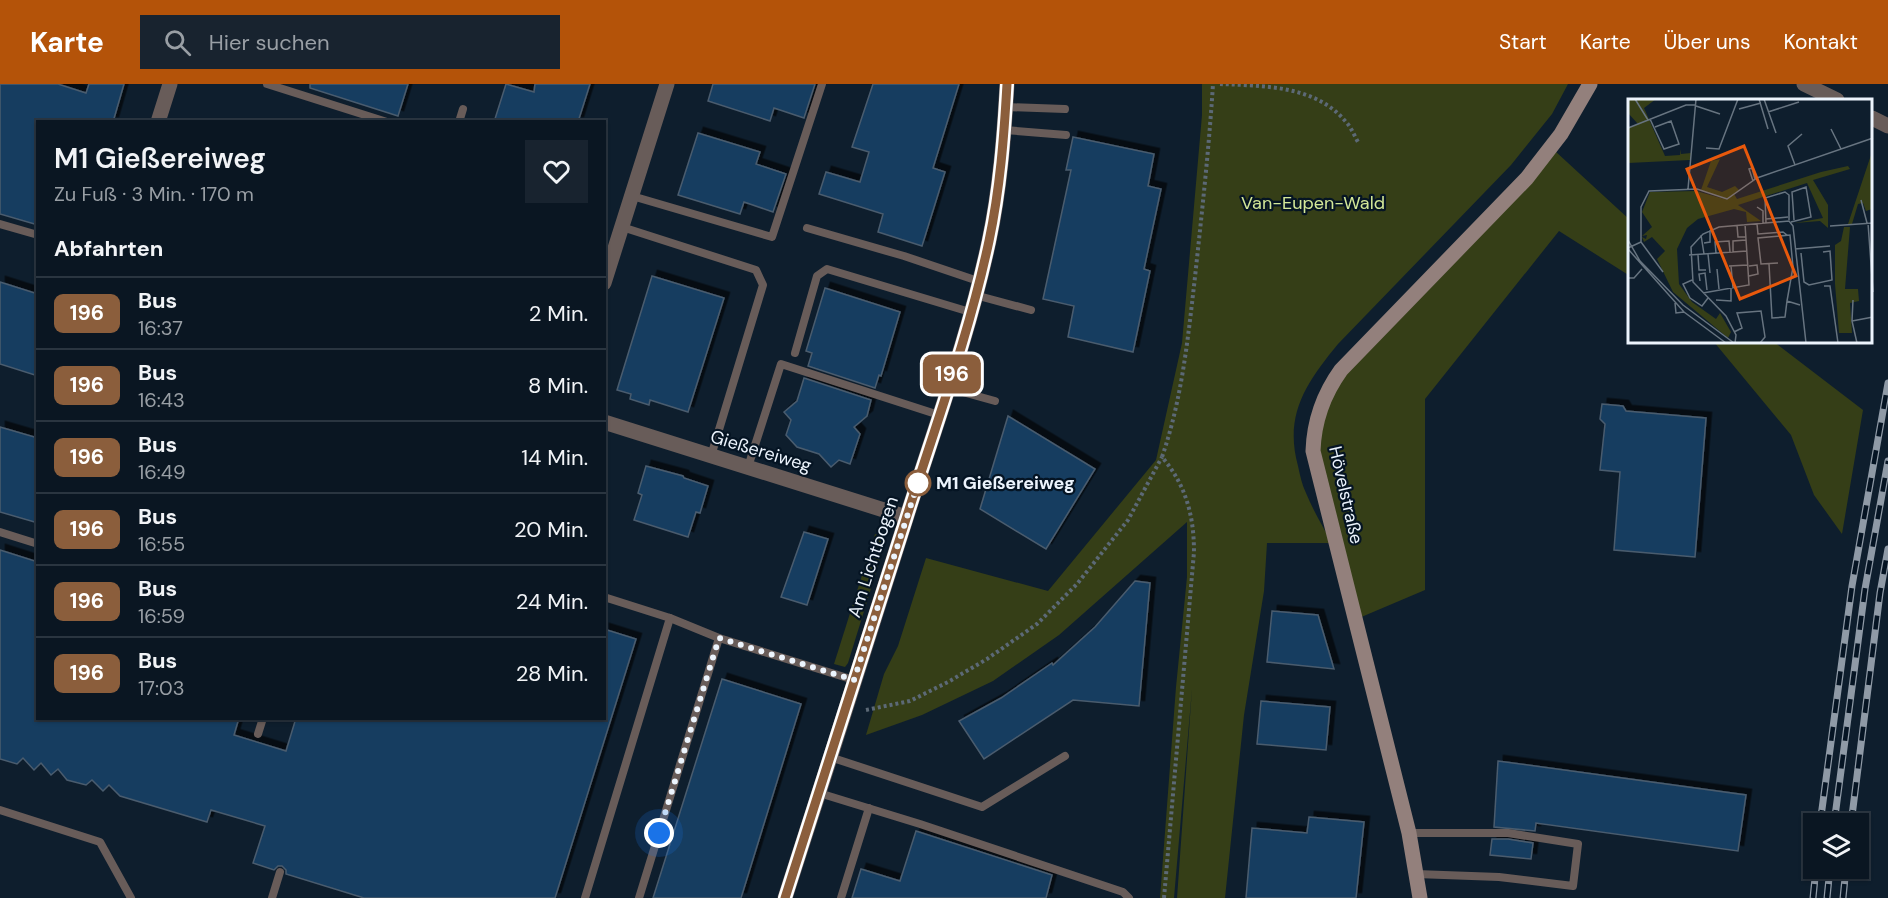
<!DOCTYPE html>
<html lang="de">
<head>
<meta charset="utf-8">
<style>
	:root { --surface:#0a1622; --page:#18232f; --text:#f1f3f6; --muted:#999fa5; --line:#2a3540; --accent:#b45309 }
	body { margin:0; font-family:"DM Sans",sans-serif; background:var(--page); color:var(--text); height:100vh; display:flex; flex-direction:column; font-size:22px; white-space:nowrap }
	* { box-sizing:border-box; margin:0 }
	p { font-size:20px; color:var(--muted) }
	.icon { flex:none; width:33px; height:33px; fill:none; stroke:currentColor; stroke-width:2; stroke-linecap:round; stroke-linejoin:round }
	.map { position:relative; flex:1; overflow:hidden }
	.drawer { position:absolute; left:36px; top:36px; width:570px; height:600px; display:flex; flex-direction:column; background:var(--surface); border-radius:0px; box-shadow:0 2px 4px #0004,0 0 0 2px var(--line) }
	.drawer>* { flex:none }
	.badge { padding:0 12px; border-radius:9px; font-size:21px; line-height:39px }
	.controls { position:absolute; left:1803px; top:729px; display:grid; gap:12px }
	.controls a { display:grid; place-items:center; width:66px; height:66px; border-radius:0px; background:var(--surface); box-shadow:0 2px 4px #0004,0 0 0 2px var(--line); font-size:30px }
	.you { position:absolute; width:30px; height:30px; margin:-15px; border:4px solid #fff; border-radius:50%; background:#1a73e8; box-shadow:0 0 0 9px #1a73e833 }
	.map>.badge { position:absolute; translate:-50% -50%; box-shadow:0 0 0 3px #fff }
	h2 { padding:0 18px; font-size:22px; line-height:54px }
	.round { display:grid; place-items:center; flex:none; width:63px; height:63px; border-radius:0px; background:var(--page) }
	.summary { display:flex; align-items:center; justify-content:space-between; height:102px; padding:0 18px }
	h1 { font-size:28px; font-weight:600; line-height:45px }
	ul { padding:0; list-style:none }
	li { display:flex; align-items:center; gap:18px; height:72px; padding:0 18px; border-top:2px solid var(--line) }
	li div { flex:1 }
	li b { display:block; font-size:22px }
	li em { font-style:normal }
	li .badge { min-width:66px; font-weight:700; text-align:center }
	header { display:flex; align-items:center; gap:36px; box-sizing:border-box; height:84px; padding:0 30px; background:var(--accent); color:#fff }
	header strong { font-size:28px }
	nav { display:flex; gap:33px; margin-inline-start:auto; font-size:21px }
	.search { width:420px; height:54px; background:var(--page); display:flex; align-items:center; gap:15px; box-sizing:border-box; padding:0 21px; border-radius:0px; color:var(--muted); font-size:22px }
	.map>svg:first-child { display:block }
</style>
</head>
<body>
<header>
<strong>Karte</strong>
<div class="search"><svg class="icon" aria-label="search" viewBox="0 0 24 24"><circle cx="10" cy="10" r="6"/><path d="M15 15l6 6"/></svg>Hier suchen</div>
<nav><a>Start</a><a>Karte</a><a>Über uns</a><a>Kontakt</a></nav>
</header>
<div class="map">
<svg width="1888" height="814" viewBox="0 0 1888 814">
	<defs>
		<filter id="shadow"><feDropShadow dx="5.5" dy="-5.5" stdDeviation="0" flood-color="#0009"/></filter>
	</defs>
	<rect width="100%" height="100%" fill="#0e1e2d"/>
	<g fill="#353e17">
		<path d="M1202,0H1568L1552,30L1511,81L1338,260C1306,299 1284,331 1298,382C1300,391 1302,401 1306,409C1313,426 1323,443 1332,459H1267L1264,507L1244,631L1225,814H1177L1192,605L1174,814H1160L1176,603L1187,493V438L1059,551L993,597L922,631L866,651L884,590L898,562L926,474L1048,507L1156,376L1182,259L1202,31Z"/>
		<path d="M1555,67L1630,136V192L1559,147L1425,315V506L1359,534L1317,366L1318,351L1336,300Z"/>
		<path d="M1714,258H1774L1863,326L1842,450L1814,411L1791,351Z"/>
		<path d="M875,450L882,453L881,472L848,579L845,583L834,580Z"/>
	</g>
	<g fill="#173d60" stroke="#4a5c6e" stroke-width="1.5" filter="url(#shadow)">
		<path d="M0,0H58L86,9L89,0H124L113,38H38V141L0,130Z"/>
		<path d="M310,0H408L398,32L310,4Z"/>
		<path d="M506,0L534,8L535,0H590L578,38H494Z"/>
		<path d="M713,0H815L804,34L774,24L770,37L708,17Z"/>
		<path d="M873,0H959L933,84L945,88L922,162L878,148L883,130L819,110L826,88L860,98L869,68L852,63Z"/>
		<path d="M698,49L760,68L756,80L786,90L773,128L744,118L740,130L678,111Z"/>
		<path d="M1073,53L1154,70L1148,102L1161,105L1144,185L1150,187L1133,268L1068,253L1074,222L1043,215L1071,86H1066Z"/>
		<path d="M652,192L724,214L688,328L650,316L649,321L630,315L631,310L617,306Z"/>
		<path d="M0,198L38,210V292L0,280Z"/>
		<path d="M825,204L900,228L881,292L879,291L875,304L808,282L812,269L806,267Z"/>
		<path d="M804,294L871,316L867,332L854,343L860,350L850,380L839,376L831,383L819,370L797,363L786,351L791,336L784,328L797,317Z"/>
		<path d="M1602,320L1623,322L1626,327L1706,334L1695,473L1614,466L1620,388L1600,386L1605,340L1600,335Z"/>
		<path d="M1008,332L1095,385L1046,465L980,425Z"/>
		<path d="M0,343L38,354V439L0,428Z"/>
		<path d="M646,382L683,392L684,394L708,402L700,429L696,428L688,453L634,436L642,411L638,409Z"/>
		<path d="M804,448L828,455L807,521L781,513Z"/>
		<path d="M0,466L38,478V634H239L234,651L286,667L296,634H604V545L636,555L555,814H364L286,790V786L282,782H278L274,786L253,779L265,742L211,726L207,738L120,712L109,701L103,707L92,696L86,701L67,696L58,685L51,691L41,679L34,686L23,674L17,680L0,675Z"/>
		<path d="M1135,497L1150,499L1139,622L1073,616L984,675L959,637L1001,614L1052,579L1053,581L1095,543Z"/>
		<path d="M1272,527L1318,531L1334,585L1267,578Z"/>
		<path d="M722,595L801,620L741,814H653Z"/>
		<path d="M1261,617L1330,623L1326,666L1257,660Z"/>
		<path d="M1498,677L1746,711L1738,767L1536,739L1535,747L1494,743Z"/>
		<path d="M1309,733L1364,738L1356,814H1246L1252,744L1307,749Z"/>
		<path d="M916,747L1052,791L1046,814H852L861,785L900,797Z"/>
		<path d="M1492,755H1508L1533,759L1531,775L1490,771Z"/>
	</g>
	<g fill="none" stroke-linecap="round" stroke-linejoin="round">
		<g stroke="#5c6976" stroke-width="4" stroke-dasharray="3 3" stroke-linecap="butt">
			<path d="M1220,0C1263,2 1316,1 1346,38C1351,43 1354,51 1358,58"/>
			<path d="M866,626L910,617L948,598L987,575L1037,540L1077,500L1128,436L1162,373"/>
			<path d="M1164,814L1194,468C1194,432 1186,401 1162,373C1182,315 1188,254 1195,193C1202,128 1209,64 1213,0"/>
		</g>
		<g stroke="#685c59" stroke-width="8">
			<path d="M267,0L387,38"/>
			<path d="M1006,23L1065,25"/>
			<path d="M459,38L463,25"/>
			<path d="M1005,46L1066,51"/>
			<path d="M632,112L772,153L822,0"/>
			<path d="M0,140L38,151"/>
			<path d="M622,143L756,186L763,201L711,372"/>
			<path d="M807,144L904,172L978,197"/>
			<path d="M975,211L1031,226"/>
			<path d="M795,269L817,192L827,185L970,228"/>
			<path d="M948,304L995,317"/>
			<path d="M748,383L781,280L939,331"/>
			<path d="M0,448L38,460"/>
			<path d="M670,534L719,554"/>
			<path d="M258,650L263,634"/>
			<path d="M830,673L982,723L1065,672"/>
			<path d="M819,709L920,740L1123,808L1129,814"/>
			<path d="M0,726L100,758L131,814"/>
			<path d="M1409,749H1508L1578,760L1573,802L1499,793L1416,790"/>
			<path d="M272,814L280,788"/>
			<path d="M585,814L670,534L604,513"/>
			<path d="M639,814L719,554L854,596"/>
			<path d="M841,814L869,724"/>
		</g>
		<g stroke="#685c59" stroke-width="15">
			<path d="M1804,0L1837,16"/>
			<path d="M1872,34L1888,42"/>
			<path d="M158,38L170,0"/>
			<path d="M604,199L667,0"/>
			<path d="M604,338L906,433"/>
			<path d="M785,814C826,688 866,561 906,435C935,343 969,251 989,157C1000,105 1004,53 1007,0"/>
		</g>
		<path stroke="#93807c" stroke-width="15" d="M1420,814L1409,749L1313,367C1314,336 1323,311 1341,286L1527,94L1561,50L1590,0"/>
		<g stroke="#8f9aa6" stroke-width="7">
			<g id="rail">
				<path d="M1820,740L1852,502L1888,299"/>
				<path d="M1834,740L1865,505L1888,377"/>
				<path d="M1851,740L1880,509L1888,465"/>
				<path d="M1813,814L1816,784"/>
				<path d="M1827,814L1830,784"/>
				<path d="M1843,814L1846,784"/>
			</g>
		</g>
		<use href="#rail" stroke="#051423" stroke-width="4.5" stroke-dasharray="14" stroke-linecap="butt"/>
	</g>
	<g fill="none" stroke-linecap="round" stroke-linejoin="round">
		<g stroke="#fff" stroke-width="14">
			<path id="line" d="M785,814C826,688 865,561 906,435C935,343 969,251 989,157C1000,105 1004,53 1007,0"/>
		</g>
		<use href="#line" stroke="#8b5e3c" stroke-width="9"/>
		<path stroke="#ecf4fd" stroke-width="6" stroke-dasharray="0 10.8" d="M659,749L719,554L854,596L918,399"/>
	</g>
	<circle fill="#fff" stroke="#8b5e3c" stroke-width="3" cx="918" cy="399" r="12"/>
	<g text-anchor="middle" stroke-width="4.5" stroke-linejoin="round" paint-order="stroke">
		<g font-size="18" fill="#d4e898" stroke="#051423">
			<text x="1313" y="125">Van-Eupen-Wald</text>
		</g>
		<g font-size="18" fill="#ecf4fd" stroke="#051423">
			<text transform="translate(761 367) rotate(17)" y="6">Gießereiweg</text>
			<text transform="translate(1346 411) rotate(77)" y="6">Hövelstraße</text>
			<text transform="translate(873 473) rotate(-72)" y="6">Am Lichtbogen</text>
		</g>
		<g font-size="18" font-weight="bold" fill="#ecf4fd" stroke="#051423" text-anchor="start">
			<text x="936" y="405">M1 Gießereiweg</text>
		</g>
	</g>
	<g transform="translate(1628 15)">
		<rect width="244" height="244" fill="#0e1e2d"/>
		<path d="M0,0H28L16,9L37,57L52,56L53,50V55L63,54L62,61L0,64V29L10,25L0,14ZM244,53V110L238,112L235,104L230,105L224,125H220ZM92,60L79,88L94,93L107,87L111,91L106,95L109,100L193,73L220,67L222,70L185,81L200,106V129L192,122L167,124L195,119L179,84L110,106L133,122L119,123L118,113L106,110L70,120L59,129L49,150L51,185L64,203L88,220L92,214L103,233L100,239L45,193L29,160L37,152L24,138L16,143L14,138L18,140L19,136L14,137L24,128L14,113L22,93L68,92L100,101L73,91L83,62ZM216,128H222L217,190H230L231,202L222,204L224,234H211L207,185V146L213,142Z" fill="#353e17"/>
		<path fill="none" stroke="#677480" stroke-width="1.5" d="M7,0L20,21M131,0L140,30M136,0L148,34M68,7L92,15M111,10L133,4M140,13L171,3M22,20L36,50L51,45L43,22L27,28M0,29L58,6H68M203,30L213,50M78,49L91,50L110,0M167,66L160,47L174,35M125,82L121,70L124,69L127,80M60,90L68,0M233,101L239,124M129,108L135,112V124M138,120L160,118M163,123L183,118L178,88L164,93L166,121M138,124L137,99L157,93L161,96V121M240,124L245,193M129,125L130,135L155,133L159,136M109,126L110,138H118M202,127L245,124M73,136L76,155M0,141L12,162L55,206L106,244M13,143L35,173M76,144L82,143V131M0,149L13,143V108L21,92L69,90L99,100L129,79L245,39M0,150L56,213L98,244M167,150L202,147M105,153V142L118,141M88,154L87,143L101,142L102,153M173,154L176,183L181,186L204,181L202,152L195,153M80,155L82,174M61,156L119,152M70,156L71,171H78M150,164L133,165L130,139L162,136L165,168L159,202M141,165L144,219L157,218L159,202L172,206M101,167L120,166M103,167L105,189M121,167L129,166L130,175L121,177M89,170L91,190M0,179H6L14,170M64,181L55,185L62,199L74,207L80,199M72,182L71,175L77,174L79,191M196,187H202L210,244M75,194L121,186L117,125M88,201L103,202V189M225,201L224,222L229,244M47,204L48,214L56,213M224,222L245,218M106,233L114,229L109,214L133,212L137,238L132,244M107,244L108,236L98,217L65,183L63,148L75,135L91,128L161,122L165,127L178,244"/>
		<path fill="#e8590c" fill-opacity="0.15" stroke="#e8590c" stroke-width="3" d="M116,47L168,177L112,200L59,70Z"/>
		<rect width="244" height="244" fill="none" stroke="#ecf4fd" stroke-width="3"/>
	</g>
</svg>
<div class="controls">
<a><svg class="icon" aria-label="layers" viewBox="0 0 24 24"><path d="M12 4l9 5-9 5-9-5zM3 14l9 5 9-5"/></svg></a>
</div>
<div class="you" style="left:659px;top:749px"></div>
<b class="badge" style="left:952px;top:290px;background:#8b5e3c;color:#fff">196</b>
<section class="drawer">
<div class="summary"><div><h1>M1 Gießereiweg</h1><p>Zu Fuß · 3 Min. · 170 m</p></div><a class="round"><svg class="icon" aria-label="heart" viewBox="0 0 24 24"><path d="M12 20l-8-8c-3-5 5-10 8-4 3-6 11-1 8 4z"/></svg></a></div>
<h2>Abfahrten</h2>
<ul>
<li><span class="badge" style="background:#8b5e3c;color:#fff">196</span><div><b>Bus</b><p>16:37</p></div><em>2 Min.</em></li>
<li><span class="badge" style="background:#8b5e3c;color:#fff">196</span><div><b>Bus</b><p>16:43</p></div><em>8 Min.</em></li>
<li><span class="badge" style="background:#8b5e3c;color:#fff">196</span><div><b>Bus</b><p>16:49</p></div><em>14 Min.</em></li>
<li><span class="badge" style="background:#8b5e3c;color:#fff">196</span><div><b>Bus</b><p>16:55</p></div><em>20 Min.</em></li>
<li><span class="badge" style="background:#8b5e3c;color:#fff">196</span><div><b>Bus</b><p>16:59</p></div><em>24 Min.</em></li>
<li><span class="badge" style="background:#8b5e3c;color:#fff">196</span><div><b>Bus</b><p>17:03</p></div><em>28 Min.</em></li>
</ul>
</section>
</div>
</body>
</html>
